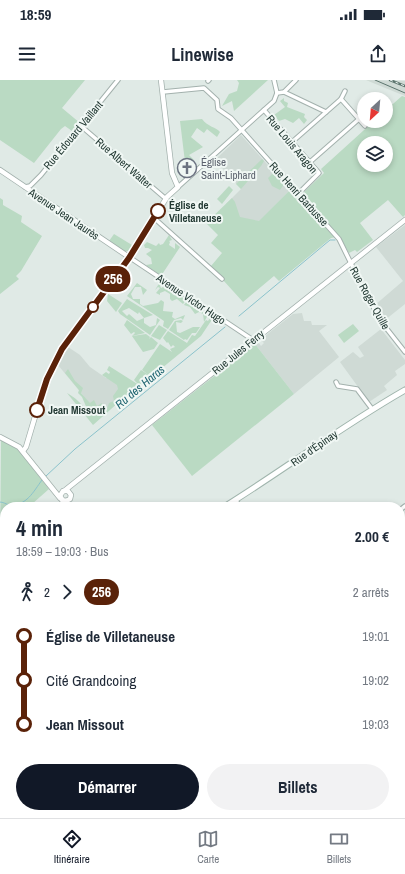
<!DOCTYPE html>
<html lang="fr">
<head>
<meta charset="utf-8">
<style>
	:root { --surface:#fff; --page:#f2f2f3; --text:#1f2937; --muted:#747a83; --line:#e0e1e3; --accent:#111827 }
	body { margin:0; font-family:"Archivo Narrow",sans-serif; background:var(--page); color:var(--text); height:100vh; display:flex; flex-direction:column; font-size:15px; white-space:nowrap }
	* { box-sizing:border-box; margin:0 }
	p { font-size:13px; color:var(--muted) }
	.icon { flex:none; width:22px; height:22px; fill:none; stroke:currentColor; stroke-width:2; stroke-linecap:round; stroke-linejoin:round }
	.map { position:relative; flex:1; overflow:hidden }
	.details { position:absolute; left:0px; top:422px; width:405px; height:316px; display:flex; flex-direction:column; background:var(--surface); border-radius:16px 16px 0 0; box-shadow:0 2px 6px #0003 }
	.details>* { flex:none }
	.badge { padding:0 8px; border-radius:13px; font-size:14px; line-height:26px }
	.needle { width:26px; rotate:206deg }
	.buttons { position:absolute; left:357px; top:12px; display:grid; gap:8px }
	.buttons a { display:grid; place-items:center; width:36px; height:36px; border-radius:50%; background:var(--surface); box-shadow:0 2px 6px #0003; font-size:20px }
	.map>.badge { position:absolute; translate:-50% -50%; box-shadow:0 0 0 2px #fff }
	.legs { display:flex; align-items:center; gap:6px; height:44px; padding:0 16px; font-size:13px }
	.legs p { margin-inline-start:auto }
	.head { display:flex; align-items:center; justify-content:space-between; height:68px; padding:0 16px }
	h1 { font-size:22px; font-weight:700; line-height:30px }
	.cta { display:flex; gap:8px; margin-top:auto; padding:8px 16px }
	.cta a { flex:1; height:46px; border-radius:24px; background:var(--accent); color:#fff; font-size:16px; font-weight:700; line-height:46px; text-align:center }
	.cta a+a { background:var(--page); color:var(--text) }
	ul { padding:0 16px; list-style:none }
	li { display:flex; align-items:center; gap:14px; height:44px; font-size:15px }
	li i { display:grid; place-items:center; width:6px; height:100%; margin:0 5px; background:currentColor }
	li i::after { content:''; width:10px; height:10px; margin:-5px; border:3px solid; border-radius:50%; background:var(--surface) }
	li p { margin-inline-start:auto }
	li:first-child i { background:linear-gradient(#0000 50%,currentColor 0) }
	li:last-child i { background:linear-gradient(currentColor 50%,#0000 0) }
	.status { display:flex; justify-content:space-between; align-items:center; height:28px; padding:0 20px; background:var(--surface); direction:ltr }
	.status svg { height:11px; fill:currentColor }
	header { display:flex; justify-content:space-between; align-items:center; height:52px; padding:0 16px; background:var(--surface); font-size:18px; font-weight:700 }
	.tab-bar { display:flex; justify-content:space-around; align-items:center; height:56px; border-top:1px solid var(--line); background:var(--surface); font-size:11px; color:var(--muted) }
	.tab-bar a { display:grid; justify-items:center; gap:2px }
	.tab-bar .active { color:var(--accent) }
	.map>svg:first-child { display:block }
</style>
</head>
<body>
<div class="status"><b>18:59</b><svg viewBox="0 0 49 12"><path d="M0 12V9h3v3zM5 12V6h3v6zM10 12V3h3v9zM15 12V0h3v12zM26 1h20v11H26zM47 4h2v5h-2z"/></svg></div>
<header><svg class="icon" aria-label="menu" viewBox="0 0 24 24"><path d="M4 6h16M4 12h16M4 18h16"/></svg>Linewise<svg class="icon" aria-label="share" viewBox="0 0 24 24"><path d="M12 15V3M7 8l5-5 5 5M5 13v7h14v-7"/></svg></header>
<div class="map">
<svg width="405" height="738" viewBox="0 0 405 738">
	<rect width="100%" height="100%" fill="#e0eae6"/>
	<g fill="#cfdad5">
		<path d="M366,0L405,1V16L373,3Z"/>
		<path d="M241,55L290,110L250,151L226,124L241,109L215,80Z"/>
		<path d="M405,145V224L385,240L375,225L403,201L376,167Z"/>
		<path d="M302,233L304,241H311L312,245H327L319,251L339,277L294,314L255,264L258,262L261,266L264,263L261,260L270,252L293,234Z"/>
		<path d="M381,249L405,280V284L395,291L397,295L384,306L387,310L369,322L340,282L353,272L360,278L364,276L358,267Z"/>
		<path d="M68,267L80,275L90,287L106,298L116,296L137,306L101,337L58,285Z"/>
		<path d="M5,659V699L0,704V664Z"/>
		<path d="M224,733H318L311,738H227Z"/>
	</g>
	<g fill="#badac3" fill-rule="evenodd">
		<path d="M0,0H85L62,28L80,43L72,51L65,46L61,49L34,83L0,60Z"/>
		<path d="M237,0H268L234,31L232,21L222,26L229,14L237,11L239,3Z"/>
		<path d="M402,16L405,17V135L403,137L388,120L360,143L373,160L357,172L355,170L349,173L340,157L302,115L303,113L324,93L321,89L374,41H386V30ZM364,63H386V85H364Z"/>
		<path d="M284,18V21L288,23L287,27L305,34L304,37L307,40L304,44L299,38L293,43L285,39L279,41L274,35L285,27L280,21Z"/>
		<path d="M202,39C208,47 216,47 220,52L217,57L207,49L204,53L197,48L191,57L203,67L189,75L194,80L190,83L187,80L185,82L180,41Z"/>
		<path d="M262,79L264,81L261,86L241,109L236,104Z"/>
		<path d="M266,83L285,103L280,110L272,106L268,98L274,92Z"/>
		<path d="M229,106L233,110L222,124L217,119Z"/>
		<path d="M291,109L336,157L331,158L279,201L274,196L243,222L223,200L224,198L211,186L222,173L211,163L218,155L206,143L232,118L235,122L240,137L259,141Z"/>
		<path d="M0,118L3,120V125L22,136L21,142L42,156L21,191L16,196L19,199L0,214Z"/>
		<path d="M114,154L132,165L128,171H124L109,161Z"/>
		<path d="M169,155L172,160L169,161L170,162L169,165L175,169V163L180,167L161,196L146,185L152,184L151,178L146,174L152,170L148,168H145L144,165L147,162L156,166L159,163L160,165L163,164Z"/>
		<path d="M160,202L162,204L160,207L162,208L164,205L186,220L183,224L177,219L172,221L170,219V214L165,211L160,213V215L156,213L160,208L158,207L155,210Z"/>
		<path d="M137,203L147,210L143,215L141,207H135L131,214L133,219H140V224L143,226L158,223L161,220L164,222L163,231L173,232L172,237L175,239L185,235L183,240L181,238L174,240L168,249L163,246L164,241L127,216Z"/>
		<path d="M108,214L122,223L116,232L107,221Z"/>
		<path d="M127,219L153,235L144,238L139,232L138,234L129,228L122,231L127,236L129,234L137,241L144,238V243L150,247L156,245L157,238L160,240L150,255L120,234L118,231Z"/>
		<path d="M187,221L208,235L204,242L203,234L199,232L195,234L190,227L184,225Z"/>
		<path d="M210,238H213L201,256L139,307L137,306L93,345L67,313C75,317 82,325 88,331L82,317L78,313L79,310L65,293L68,289L75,301L83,308L81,313L90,323L94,320L97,326L102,323L103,330L106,331L109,323L114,321L113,316L118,309L117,305L102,295L106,292L109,294L110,292L107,290L109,286L139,305L134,300L141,290L149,295L142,290L160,264L172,272L170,269L175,267L173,265L171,267L168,262L167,263L163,258L168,251L187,263L192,255L195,256L206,240L208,241Z"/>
		<path d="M127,240L145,253L132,256L135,253L134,252L131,254L124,245Z"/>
		<path d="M181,240L183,241L181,243L176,242L177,252L180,253L193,247H200L196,253H192L187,260L185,259L184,260L169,250L175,241Z"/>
		<path d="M353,244L359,251L344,263L338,255Z"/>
		<path d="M159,245L167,250L160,260L151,256Z"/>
		<path d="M146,254L150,257L149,259L151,257L158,263L154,269L143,272L132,256Z"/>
		<path d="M255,264L294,314L192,396L152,345Z"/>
		<path d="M1,360L18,369L49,409L32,424L35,427H5V478L0,482Z"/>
		<path d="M405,470V504L400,507V473Z"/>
		<path d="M405,586V644L400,645V588Z"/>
	</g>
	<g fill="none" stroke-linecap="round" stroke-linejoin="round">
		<g stroke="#8bc3cc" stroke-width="1">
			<path d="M239,236L330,160H335"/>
			<path d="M46,396L75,369L225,247"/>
			<path d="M0,422C3,422 6,424 9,425C27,426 33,412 42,400"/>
		</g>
		<g stroke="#a3b1ad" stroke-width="5.5">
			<g id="minor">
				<path d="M208,1L209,0"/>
				<path d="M163,12L204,8L217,20L218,29L231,38L339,159L368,218L383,244L405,272"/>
				<path d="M284,12L326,32"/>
				<path d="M277,13L284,12L296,0"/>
				<path d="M341,19L365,46"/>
				<path d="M264,30L319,93L299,113"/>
				<path d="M81,46L166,119"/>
				<path d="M292,62L341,19L345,11"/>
				<path d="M310,82L359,39"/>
				<path d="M25,107L30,106L41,95L118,0"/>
				<path d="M178,107L274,21L277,13L274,0"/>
				<path d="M154,138L222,199"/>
				<path d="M129,177L253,260"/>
				<path d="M336,302L338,306L357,309L372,329"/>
				<path d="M235,420L241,427"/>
				<path d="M304,425L305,427"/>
				<path d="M400,430L405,426"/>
				<path d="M0,485L5,481"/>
				<path d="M0,512L5,508"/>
				<path d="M0,525L5,532"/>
				<path d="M400,545L405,553"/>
				<path d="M0,557L5,563"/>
				<path d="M400,567L405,564"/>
				<path d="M0,618L5,626"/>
				<path d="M0,659L5,655"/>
				<path d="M403,686L405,685"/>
				<path d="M0,729L8,738"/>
				<path d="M73,733V738"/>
				<path d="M190,738L192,733"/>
			</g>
		</g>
		<g stroke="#a3b1ad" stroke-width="6">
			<g id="tertiary">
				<path d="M0,90L129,177"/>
				<path d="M0,357L19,367L60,418"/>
				<path d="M23,371L26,367L45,303L62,269L129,177L167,117L178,107L172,93L161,0"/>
				<path d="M64,411L405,140"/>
				<path d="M62,420L66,421L70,419L71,415L68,411H63L60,416L67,427"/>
			</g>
		</g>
		<g stroke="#a0b5ad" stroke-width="7">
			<g id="secondary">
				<path d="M224,427C285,389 342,346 405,310"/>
				<path d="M0,587L5,584"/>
			</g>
		</g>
		<use href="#minor" stroke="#fff" stroke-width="3.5"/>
		<use href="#tertiary" stroke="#fff" stroke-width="4.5"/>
		<use href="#secondary" stroke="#fff" stroke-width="5"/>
		<path stroke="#5c756e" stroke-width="1" d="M375,0L405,13"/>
		<g stroke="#5c756e" stroke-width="2.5">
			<g id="rail">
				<path d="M390,0L405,6"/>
				<path d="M400,698L405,695"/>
				<path d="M334,738L342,733"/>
			</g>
		</g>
		<use href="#rail" stroke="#f0f7f4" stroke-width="1" stroke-dasharray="3" stroke-linecap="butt"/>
	</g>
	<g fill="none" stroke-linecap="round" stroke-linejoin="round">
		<g stroke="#fff" stroke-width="9">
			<path id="line-1" d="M37,330L47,299L62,269L129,178L158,131"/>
		</g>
		<use href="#line-1" stroke="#5a2209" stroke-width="6"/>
	</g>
	<defs>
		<g id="church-ring" transform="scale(1)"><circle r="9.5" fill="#f0f7f4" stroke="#6b7280" stroke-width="1.5"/><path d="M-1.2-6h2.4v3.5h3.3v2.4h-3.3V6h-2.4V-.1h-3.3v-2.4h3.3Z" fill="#6b7280"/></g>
	</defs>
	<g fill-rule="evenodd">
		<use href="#church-ring" x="187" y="88"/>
	</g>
	<g fill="#fff" stroke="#5a2209" stroke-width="2">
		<circle cx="158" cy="131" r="7"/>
		<circle cx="93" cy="227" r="5"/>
		<circle cx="37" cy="330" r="7"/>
	</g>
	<g text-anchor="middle" stroke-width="4" stroke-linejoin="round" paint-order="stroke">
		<g font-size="11" fill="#223933" stroke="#f0f7f4">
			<text transform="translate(73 55) rotate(-50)" y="4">Rue Édouard Vaillant</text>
			<text transform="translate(292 64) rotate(50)" y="4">Rue Louis Aragon</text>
			<text transform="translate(124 83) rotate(41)" y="4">Rue Albert Walter</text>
			<text transform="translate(299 114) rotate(48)" y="4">Rue Henri Barbusse</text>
			<text transform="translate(64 134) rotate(34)" y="4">Avenue Jean Jaurès</text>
			<text transform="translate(370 218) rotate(61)" y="4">Rue Roger Quille</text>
			<text transform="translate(191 219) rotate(34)" y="4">Avenue Victor Hugo</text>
			<text transform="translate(238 272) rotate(-39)" y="4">Rue Jules Ferry</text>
			<text transform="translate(314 368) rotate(-35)" y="4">Rue d'Épinay</text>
		</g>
		<g font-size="11" fill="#5b616d" stroke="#f0f7f4" text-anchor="start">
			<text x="201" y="86">Église<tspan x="201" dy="13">Saint-Liphard</tspan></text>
		</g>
		<g font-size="11" font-weight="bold" fill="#223933" stroke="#f0f7f4" text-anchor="start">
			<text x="169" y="129">Église de<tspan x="169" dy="13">Villetaneuse</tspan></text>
			<text x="48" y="334">Jean Missout</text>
		</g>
		<g font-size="12" font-style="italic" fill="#206571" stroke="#f0f7f4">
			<text transform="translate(140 307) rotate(-40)" y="4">Ru des Haras</text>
		</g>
	</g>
</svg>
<div class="buttons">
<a><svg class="needle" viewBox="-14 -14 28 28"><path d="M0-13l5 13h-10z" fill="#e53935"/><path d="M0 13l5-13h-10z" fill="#747a83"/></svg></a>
<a><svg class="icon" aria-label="layers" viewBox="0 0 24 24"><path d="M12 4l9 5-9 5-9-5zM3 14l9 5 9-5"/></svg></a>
</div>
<b class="badge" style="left:113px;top:199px;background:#5a2209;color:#fff">256</b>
<section class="details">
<div class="head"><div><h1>4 min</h1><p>18:59 – 19:03 · Bus</p></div><b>2.00 €</b></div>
<div class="legs"><svg class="icon" aria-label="walk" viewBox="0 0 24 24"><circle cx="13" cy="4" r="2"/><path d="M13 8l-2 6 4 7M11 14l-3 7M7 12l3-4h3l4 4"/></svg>2<svg class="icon" aria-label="forward" viewBox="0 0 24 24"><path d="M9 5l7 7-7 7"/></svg><b class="badge" style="background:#5a2209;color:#fff">256</b><p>2 arrêts</p></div>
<ul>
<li><i style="color:#5a2209"></i><b>Église de Villetaneuse</b><p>19:01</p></li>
<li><i style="color:#5a2209"></i><span>Cité Grandcoing</span><p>19:02</p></li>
<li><i style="color:#5a2209"></i><b>Jean Missout</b><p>19:03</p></li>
</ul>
<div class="cta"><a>Démarrer</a><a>Billets</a></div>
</section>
</div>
<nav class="tab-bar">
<a class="active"><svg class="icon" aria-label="directions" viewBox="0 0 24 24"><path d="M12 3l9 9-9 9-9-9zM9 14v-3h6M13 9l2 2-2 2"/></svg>Itinéraire</a>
<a><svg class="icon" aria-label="map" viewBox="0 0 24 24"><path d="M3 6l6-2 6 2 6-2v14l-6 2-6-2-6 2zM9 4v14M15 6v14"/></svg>Carte</a>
<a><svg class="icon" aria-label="tickets" viewBox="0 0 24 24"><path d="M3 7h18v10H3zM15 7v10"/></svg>Billets</a>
</nav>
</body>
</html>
